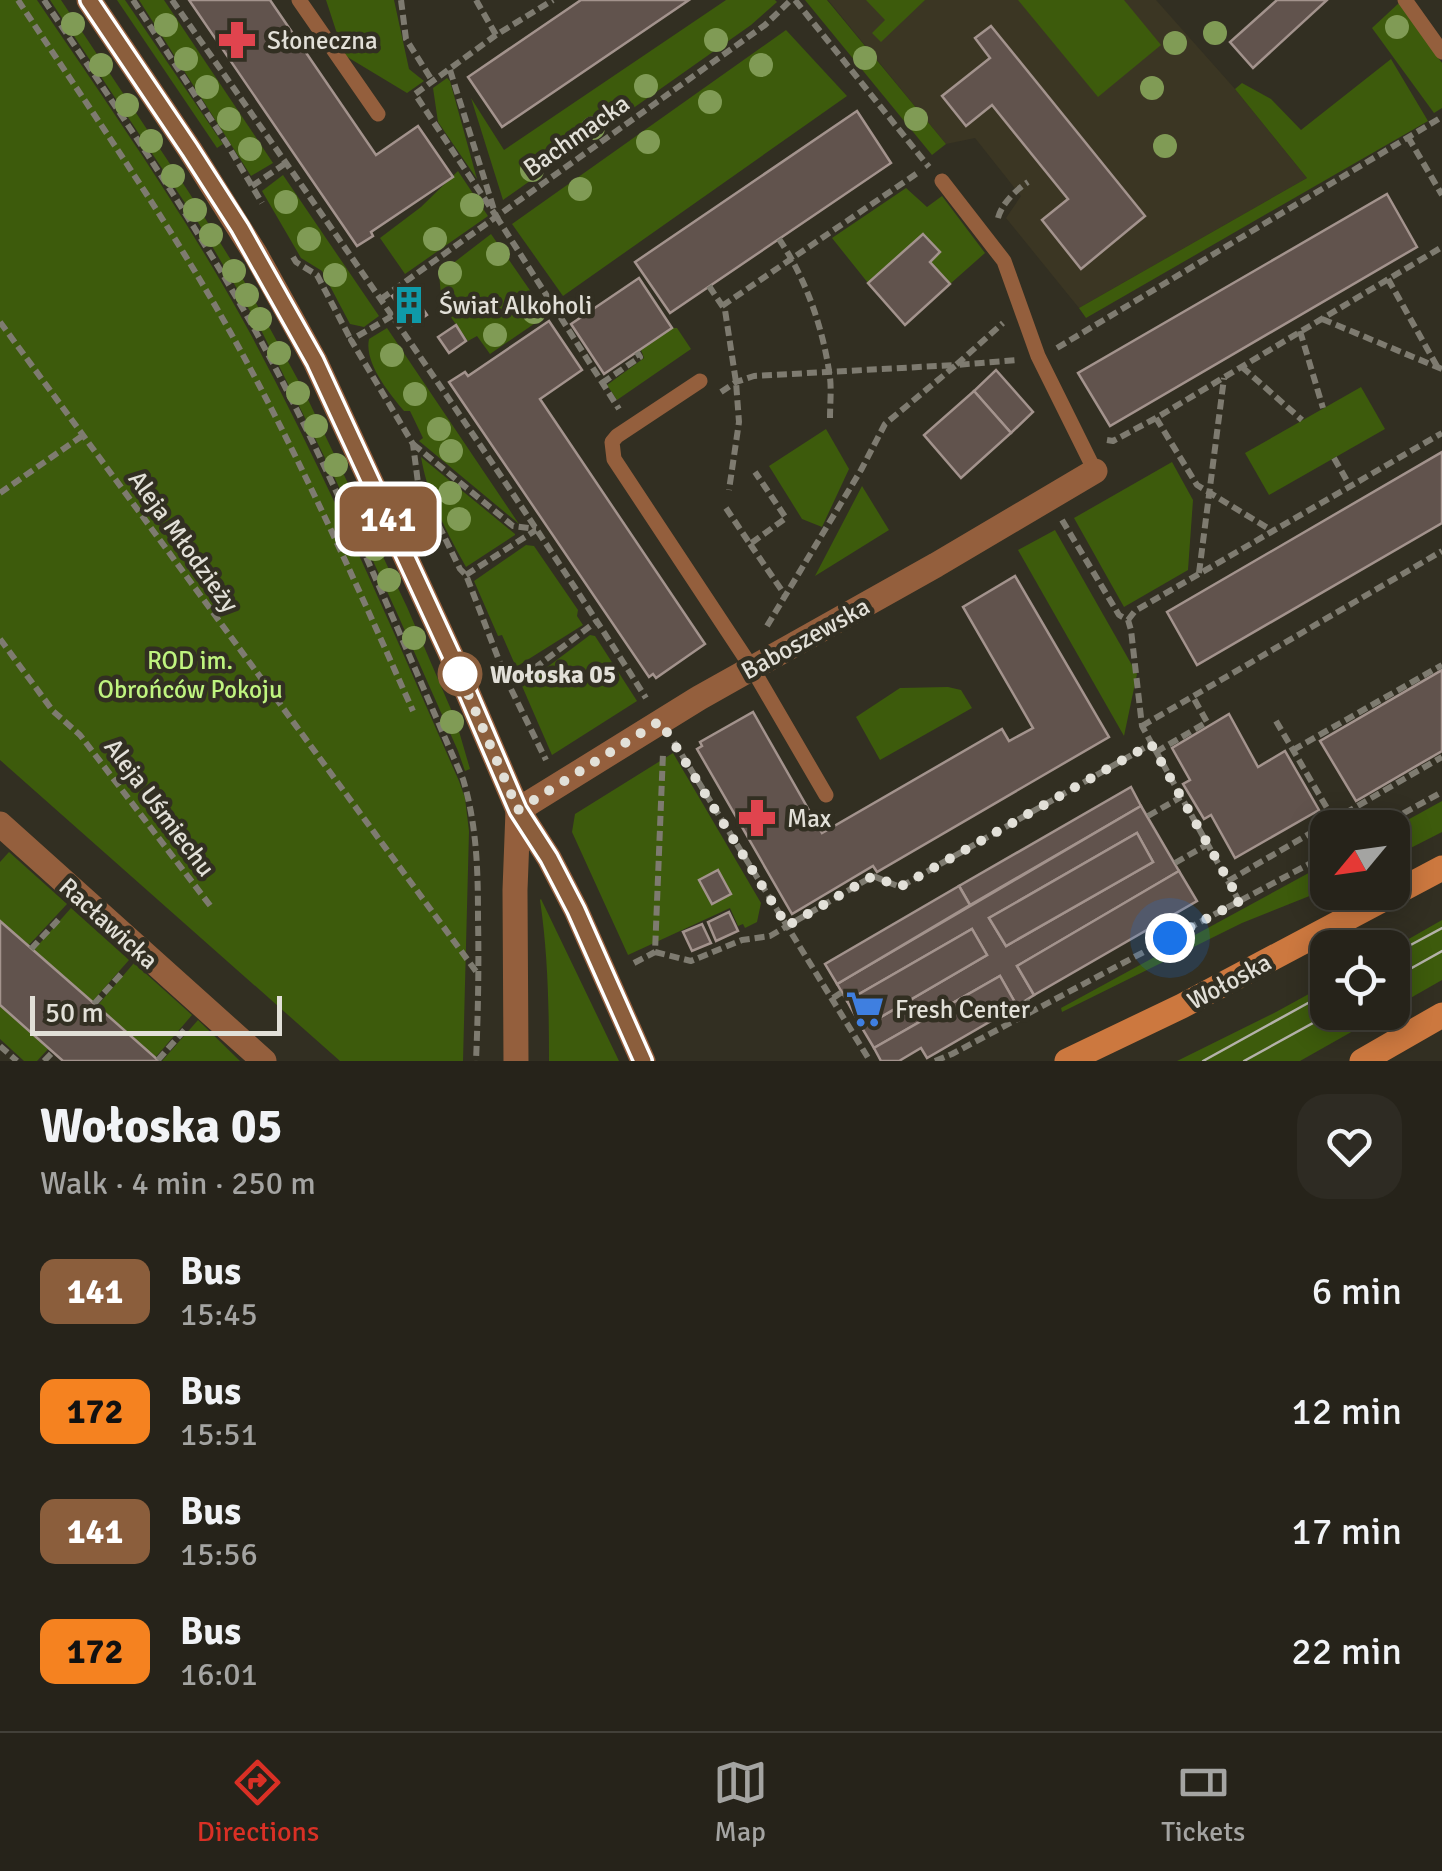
<!DOCTYPE html>
<html lang="en">
<head>
<meta charset="utf-8">
<style>
	:root { --surface:#26231a; --page:#2e2b23; --text:#f1f3f6; --muted:#a4a4a2; --line:#424039; --accent:#d93025 }
	body { margin:0; font-family:Signika,sans-serif; background:var(--page); color:var(--text); height:100vh; display:flex; flex-direction:column; font-size:38px; white-space:nowrap }
	* { box-sizing:border-box; margin:0 }
	p { font-size:32px; color:var(--muted) }
	.icon { flex:none; width:55px; height:55px; fill:none; stroke:currentColor; stroke-width:2; stroke-linecap:round; stroke-linejoin:round }
	.map { position:relative; height:1061px; overflow:hidden }
	.panel { display:flex; flex-direction:column; background:var(--surface); flex:1 }
	.panel>* { flex:none }
	.badge { padding:0 20px; border-radius:15px; font-size:35px; line-height:65px }
	.needle { width:65px; rotate:241deg }
	.buttons { position:absolute; left:1310px; top:810px; display:grid; gap:20px }
	.buttons a { display:grid; place-items:center; width:100px; height:100px; border-radius:20px; background:var(--surface); box-shadow:0 5px 25px #0003,0 0 0 2px var(--line); font-size:50px }
	.scale { position:absolute; left:30px; bottom:25px; width:252px; box-sizing:border-box; padding-left:10px; border:5px solid #e2e0d8; border-top:0; font-size:28px; line-height:35px; white-space:nowrap; color:#e2e0d8; -webkit-text-stroke:8px #322f22; paint-order:stroke }
	.you { position:absolute; width:50px; height:50px; margin:-25px; border:8px solid #fff; border-radius:50%; background:#1a73e8; box-shadow:0 0 0 15px #1a73e833 }
	.map>.badge { position:absolute; translate:-50% -50%; box-shadow:0 0 0 5px #fff }
	.round { display:grid; place-items:center; flex:none; width:105px; height:105px; border-radius:30px; background:var(--page) }
	.head { display:flex; align-items:center; justify-content:space-between; height:170px; padding:0 40px }
	h1 { font-size:48px; font-weight:800; line-height:75px }
	ul { padding:0; list-style:none }
	li { display:flex; align-items:center; gap:30px; height:120px; padding:0 40px }
	li div { flex:1 }
	li b { display:block; font-size:38px }
	li em { font-style:normal }
	li .badge { min-width:110px; font-weight:700; text-align:center }
	.tab-bar { display:flex; justify-content:space-around; align-items:center; height:140px; border-top:2px solid var(--line); background:var(--surface); font-size:28px; color:var(--muted) }
	.tab-bar a { display:grid; justify-items:center; gap:5px }
	.tab-bar .active { color:var(--accent) }
	.map>svg:first-child { display:block }
</style>
</head>
<body>
<div class="map">
<svg width="1442" height="1061" viewBox="0 0 1442 1061">
	<rect width="100%" height="100%" fill="#322f22"/>
	<path fill="#3b3623" d="M828,0H1156L1235,89L1307,178L1079,308L1006,218L1021,196L975,138L946,144Z"/>
	<g fill="#3d5b0c">
		<path d="M0,0H37C111,109 187,217 250,333C328,478 393,631 459,781L465,798L469,831L463,1061H340L0,760Z"/>
		<path d="M50,0H61L190,194L244,281L303,389L407,607L456,721L470,769L465,771L458,751L397,613L332,472L260,328L199,224Z"/>
		<path d="M117,0H125L223,144L217,148Z"/>
		<path d="M139,0H164L273,163L251,176Z"/>
		<path d="M326,0H394L409,69L424,81L407,93L344,55Z"/>
		<path d="M726,0H775L777,2L751,25L503,200L471,98L504,150Z"/>
		<path d="M805,0H827L946,144L932,155Z"/>
		<path d="M866,0H925L881,42L872,33L885,20Z"/>
		<path d="M1018,0H1124L1161,45L1098,97Z"/>
		<path d="M1399,3L1442,63V108L1434,113L1372,28Z"/>
		<path d="M786,30L847,96L563,296L512,224Z"/>
		<path d="M1391,59L1428,121L1086,318L1079,308L1307,178L1235,89L1242,83L1271,99L1301,130Z"/>
		<path d="M447,78L450,81L477,179L438,122L433,88Z"/>
		<path d="M458,171L488,216L405,274L380,238L421,207Z"/>
		<path d="M283,175L379,316L364,327L350,324L322,271L301,258L262,191Z"/>
		<path d="M906,188L927,207L942,196L985,253L950,284L930,262L940,252L923,234L868,283L832,238Z"/>
		<path d="M491,234L547,315L490,354L477,336L468,341L442,305L439,274Z"/>
		<path d="M387,328L519,524L419,441L423,438L410,411H404C389,393 364,363 369,339Z"/>
		<path d="M672,328H677L691,349L617,400L607,385L644,358L641,350Z"/>
		<path d="M1361,387L1385,429L1269,495L1245,453Z"/>
		<path d="M826,429L849,469L822,527L802,519L769,466Z"/>
		<path d="M421,457L515,534V535L466,567C446,531 428,498 421,457Z"/>
		<path d="M1172,462L1193,500L1188,570L1124,607L1074,518Z"/>
		<path d="M862,486L889,530L815,576Z"/>
		<path d="M1055,530L1137,674L1124,736L1018,550Z"/>
		<path d="M526,545L534,546L578,610L577,616L583,625L516,667L502,635L498,636L474,581Z"/>
		<path d="M590,635L595,636L637,701L552,755L522,686Z"/>
		<path d="M948,687L961,690L972,708L880,760L856,717L900,688Z"/>
		<path d="M673,753L761,903L757,922L745,928L743,924L738,926L730,908L628,955L572,832L575,814Z"/>
		<path d="M1442,801V832L1393,857V828Z"/>
		<path d="M9,852L67,904L28,946L0,921V862Z"/>
		<path d="M1327,863V889L1242,923L1062,1012L1061,1008Z"/>
		<path d="M541,899L619,1061H549C549,1007 548,954 540,900Z"/>
		<path d="M71,908L129,960L92,1002L33,951Z"/>
		<path d="M1442,920V980L1393,1008V948Z"/>
		<path d="M134,963L192,1015L155,1058L97,1006Z"/>
		<path d="M1327,984L1328,1012L1385,1013L1300,1061H1177L1276,1012Z"/>
		<path d="M0,1005L49,1048L37,1061H24L0,1039Z"/>
		<path d="M198,1020L240,1061H162Z"/>
	</g>
	<g fill="#61534d" stroke="#a3938d" stroke-width="2.5" fill-rule="evenodd">
		<path d="M189,0H270L376,155L418,126L453,177L371,232L373,236L357,246Z"/>
		<path d="M581,0H689L502,127L468,77Z"/>
		<path d="M1277,0H1327L1253,68L1230,42Z"/>
		<path d="M991,26L1145,216L1081,269L1042,220L1068,199L992,105L966,126L942,96L990,58L975,38Z"/>
		<path d="M857,111L891,163L670,313L635,262Z"/>
		<path d="M1387,194L1417,247L1110,426L1078,373Z"/>
		<path d="M923,234L940,252L930,262L950,284L905,325L868,283Z"/>
		<path d="M639,278L672,328L604,374L571,324Z"/>
		<path d="M407,285L427,315L412,325L392,296Z"/>
		<path d="M549,321L582,370L540,399L705,644L656,678L653,674L649,677L449,382L465,372L468,376Z"/>
		<path d="M456,325L466,341L449,353L438,337Z"/>
		<path d="M996,370L1033,412L1011,433L974,391Z"/>
		<path d="M974,391L1011,433L961,478L924,435Z"/>
		<path d="M1442,452V523L1197,665L1167,612Z"/>
		<path d="M1015,576L1109,737L877,872L873,866L792,914L697,749L702,746L700,742L753,712L822,833L1002,729L1009,741L1033,728L963,607Z"/>
		<path d="M1442,670V751L1356,801L1320,741Z"/>
		<path d="M1229,714L1258,767L1285,751L1319,810L1235,858L1211,815L1204,819L1183,784L1190,780L1172,748Z"/>
		<path d="M1131,787L1141,806L970,905L959,886Z"/>
		<path d="M1141,806L1179,871L1017,966L1034,995L1017,1006L1000,976L874,1048L862,1028L987,955L972,929L847,1001L837,984ZM1137,833L1153,862L1006,946L989,918Z"/>
		<path d="M1137,833L1153,862L1006,946L989,918Z"/>
		<path d="M718,870L731,894L712,904L699,880Z"/>
		<path d="M1179,871L1197,901L1034,995L1017,966Z"/>
		<path d="M959,886L970,905L837,984L825,964Z"/>
		<path d="M729,912L738,931L716,941L708,922Z"/>
		<path d="M0,921L97,1006L159,1061H63L0,1005Z"/>
		<path d="M702,924L711,943L692,951L683,932Z"/>
		<path d="M972,929L987,955L862,1028L847,1001Z"/>
		<path d="M1000,976L1017,1006L927,1058L921,1048L899,1061H881L874,1048Z"/>
	</g>
	<g fill="none" stroke-linecap="round" stroke-linejoin="round">
		<g stroke="#7e7b70" stroke-width="6" stroke-dasharray="10 5" stroke-linecap="butt">
			<path d="M18,0C85,102 155,202 216,307C291,437 352,574 413,711"/>
			<path d="M44,0C117,109 192,217 256,332C335,476 397,629 463,779C477,826 478,871 478,919C479,967 478,1014 476,1061"/>
			<path d="M133,0L227,144L262,203"/>
			<path d="M172,0C333,230 495,460 646,698"/>
			<path d="M401,0L406,39L433,82"/>
			<path d="M476,0L496,35"/>
			<path d="M795,0L929,167"/>
			<path d="M450,70L496,216L415,94L496,35L553,0"/>
			<path d="M1408,137L1442,195"/>
			<path d="M252,186L286,163"/>
			<path d="M496,216L619,409"/>
			<path d="M998,218C1002,203 1016,190 1028,182"/>
			<path d="M779,239C805,277 822,325 829,371C832,386 830,402 830,418"/>
			<path d="M293,257L296,262L317,275L351,340"/>
			<path d="M1388,279L1438,368"/>
			<path d="M709,286L725,310L736,382L739,422L729,490"/>
			<path d="M381,299L765,25L791,0"/>
			<path d="M722,306L919,172"/>
			<path d="M392,316L351,340L413,444L418,483L460,569L466,575L507,681L546,760"/>
			<path d="M1322,319L1442,369"/>
			<path d="M0,322L478,974"/>
			<path d="M1300,331L1323,408"/>
			<path d="M1057,348L1442,117"/>
			<path d="M1242,367L1302,420"/>
			<path d="M602,383L640,357L637,352"/>
			<path d="M721,392L736,382L754,376L956,365L1003,323"/>
			<path d="M1156,418L1197,485L1271,530"/>
			<path d="M1107,440L1113,441L1156,418L1442,247"/>
			<path d="M413,444L513,526L536,529"/>
			<path d="M1334,458L1350,486"/>
			<path d="M0,493L82,436"/>
			<path d="M726,508L750,544L786,518L755,472"/>
			<path d="M1062,520L1119,615L1128,620L1131,630L1142,726L1239,901"/>
			<path d="M750,544L785,595"/>
			<path d="M1199,573L1224,378"/>
			<path d="M466,575L536,530"/>
			<path d="M1128,620L1135,611L1442,433"/>
			<path d="M767,626L861,470L885,424L956,365L1017,360"/>
			<path d="M0,639L53,711L80,735L212,908"/>
			<path d="M507,681L532,670L597,621"/>
			<path d="M1276,721L1334,820L1365,828"/>
			<path d="M1142,726L1442,551"/>
			<path d="M674,742L870,1061"/>
			<path d="M1293,750L1442,665"/>
			<path d="M1156,752L1207,722L1193,697"/>
			<path d="M1148,816L1181,797"/>
			<path d="M1377,828L1442,792"/>
			<path d="M1175,863L1208,844"/>
			<path d="M1228,881L1442,757"/>
			<path d="M31,949L61,917"/>
			<path d="M655,952L691,961L742,940L770,936L873,876L900,887L1151,744"/>
			<path d="M634,963L655,952L663,753"/>
			<path d="M833,998L842,992"/>
			<path d="M1026,1000L1033,1011"/>
			<path d="M94,1004L123,972"/>
			<path d="M0,1046L17,1061"/>
			<path d="M158,1060L187,1027"/>
			<path d="M44,1061L53,1052"/>
			<path d="M935,1061L952,1054L1328,854"/>
		</g>
		<g stroke="#945f3d" stroke-width="15">
			<path d="M299,0L378,114"/>
			<path d="M1405,0L1442,52"/>
			<path d="M942,181L1004,261L1038,356L1095,471"/>
			<path d="M700,381L617,436L612,442L614,459L752,668L826,795"/>
		</g>
		<g stroke="#945f3d" stroke-width="25">
			<path d="M518,810L699,698L936,565L1095,471"/>
			<path d="M0,824L264,1061"/>
		</g>
		<g stroke="#945f3d" stroke-width="25">
			<path d="M89,0L190,150L256,255L315,361L457,668L518,810L549,858L576,910L643,1061"/>
			<path d="M516,1061L515,890L518,811"/>
		</g>
		<g stroke="#cc783f" stroke-width="25">
			<path d="M1067,1061L1182,1006L1442,868"/>
			<path d="M1362,1061L1442,1015"/>
		</g>
		<g stroke="#b4b2a9" stroke-width="2.5">
			<path d="M1392,955L1442,928"/>
			<path d="M1392,979L1442,951"/>
			<path d="M1203,1061L1328,992"/>
			<path d="M1244,1061L1333,1012"/>
		</g>
	</g>
	<g fill="#809b55">
		<circle cx="73" cy="24" r="12"/>
		<circle cx="166" cy="25" r="12"/>
		<circle cx="1397" cy="27" r="12"/>
		<circle cx="1215" cy="33" r="12"/>
		<circle cx="716" cy="40" r="12"/>
		<circle cx="1175" cy="43" r="12"/>
		<circle cx="865" cy="58" r="12"/>
		<circle cx="186" cy="59" r="12"/>
		<circle cx="101" cy="65" r="12"/>
		<circle cx="761" cy="65" r="12"/>
		<circle cx="646" cy="86" r="12"/>
		<circle cx="207" cy="87" r="12"/>
		<circle cx="1152" cy="88" r="12"/>
		<circle cx="710" cy="102" r="12"/>
		<circle cx="127" cy="105" r="12"/>
		<circle cx="229" cy="119" r="12"/>
		<circle cx="916" cy="119" r="12"/>
		<circle cx="593" cy="128" r="12"/>
		<circle cx="151" cy="141" r="12"/>
		<circle cx="648" cy="142" r="12"/>
		<circle cx="1165" cy="146" r="12"/>
		<circle cx="250" cy="149" r="12"/>
		<circle cx="532" cy="170" r="12"/>
		<circle cx="173" cy="176" r="12"/>
		<circle cx="580" cy="189" r="12"/>
		<circle cx="286" cy="202" r="12"/>
		<circle cx="472" cy="205" r="12"/>
		<circle cx="195" cy="210" r="12"/>
		<circle cx="211" cy="235" r="12"/>
		<circle cx="309" cy="239" r="12"/>
		<circle cx="435" cy="239" r="12"/>
		<circle cx="498" cy="254" r="12"/>
		<circle cx="234" cy="271" r="12"/>
		<circle cx="450" cy="273" r="12"/>
		<circle cx="335" cy="275" r="12"/>
		<circle cx="247" cy="295" r="12"/>
		<circle cx="534" cy="312" r="12"/>
		<circle cx="260" cy="319" r="12"/>
		<circle cx="495" cy="335" r="12"/>
		<circle cx="279" cy="353" r="12"/>
		<circle cx="392" cy="355" r="12"/>
		<circle cx="298" cy="393" r="12"/>
		<circle cx="415" cy="394" r="12"/>
		<circle cx="316" cy="426" r="12"/>
		<circle cx="439" cy="429" r="12"/>
		<circle cx="451" cy="451" r="12"/>
		<circle cx="336" cy="465" r="12"/>
		<circle cx="450" cy="493" r="12"/>
		<circle cx="358" cy="512" r="12"/>
		<circle cx="459" cy="519" r="12"/>
		<circle cx="375" cy="549" r="12"/>
		<circle cx="389" cy="580" r="12"/>
		<circle cx="414" cy="638" r="12"/>
		<circle cx="452" cy="722" r="12"/>
	</g>
	<g fill="none" stroke-linecap="round" stroke-linejoin="round">
		<g stroke="#fff" stroke-width="22">
			<path id="line" d="M89,0L190,150L240,228L315,361L457,668L518,810L549,858L576,910L643,1061"/>
		</g>
		<use href="#line" stroke="#8b5e3c" stroke-width="15"/>
		<path stroke="#e2e0d8" stroke-width="10" stroke-dasharray="0 18" d="M460,674L457,668L518,810L660,721L787,926L873,876L900,887L1151,744L1240,901L1170,938"/>
	</g>
	<defs>
		<g id="pharmacy-bare" transform="scale(3)"><path d="M-2-6h4v4h4v4h-4v4h-4v-4h-4v-4h4Z" fill="#e0444e" stroke="#322f22" stroke-width="2.5" paint-order="stroke"/></g>
		<g id="building-bare" transform="scale(3)"><path d="M-4-6H4V6H1V3H-1V6H-4ZM-2.5-4.3h1.7v1.8h-1.7ZM.8-4.3h1.7v1.8H.8ZM-2.5-1h1.7V.8h-1.7ZM.8-1h1.7V.8H.8Z" fill="#0f9aa8" stroke="#322f22" stroke-width="2.5" paint-order="stroke"/></g>
		<g id="supermarket-bare" transform="scale(3)"><path d="M-6-5.5h2.5l.6 2H6L4.5 2H-2.5L-4.4-4H-6ZM-1.5 3.2a1.3 1.3 0 1 0 .1 0ZM3 3.2a1.3 1.3 0 1 0 .1 0Z" fill="#3f7fe0" stroke="#322f22" stroke-width="2.5" paint-order="stroke"/></g>
	</defs>
	<g fill-rule="evenodd">
		<use href="#pharmacy-bare" x="237" y="40"/>
		<use href="#building-bare" x="409" y="305"/>
		<use href="#pharmacy-bare" x="757" y="818"/>
		<use href="#supermarket-bare" x="865" y="1009"/>
	</g>
	<circle fill="#fff" stroke="#8b5e3c" stroke-width="5" cx="460" cy="674" r="20"/>
	<g text-anchor="middle" stroke-width="9" stroke-linejoin="round" paint-order="stroke">
		<g font-size="25" fill="#e2e0d8" stroke="#322f22" text-anchor="start">
			<text x="267" y="49">Słoneczna</text>
			<text x="439" y="314">Świat Alkoholi</text>
			<text x="787" y="827">Max</text>
			<text x="895" y="1018">Fresh Center</text>
		</g>
		<g font-size="25" fill="#e2e0d8" stroke="#322f22">
			<text transform="translate(576 135) rotate(-35)" y="9">Bachmacka</text>
			<text transform="translate(184 541) rotate(54)" y="9">Aleja Młodzieży</text>
			<text transform="translate(805 638) rotate(-29)" y="9">Baboszewska</text>
			<text transform="translate(160 807) rotate(53)" y="9">Aleja Uśmiechu</text>
			<text transform="translate(109 923) rotate(42)" y="9">Racławicka</text>
			<text transform="translate(1229 981) rotate(-28)" y="9">Wołoska</text>
		</g>
		<g font-size="25" fill="#bff47f" stroke="#322f22">
			<text x="190" y="669">ROD im.<tspan x="190" dy="29">Obrońców Pokoju</tspan></text>
		</g>
		<g font-size="25" font-weight="bold" fill="#e2e0d8" stroke="#322f22" text-anchor="start">
			<text x="490" y="683">Wołoska 05</text>
		</g>
	</g>
</svg>
<div class="buttons">
<a><svg class="needle" viewBox="-14 -14 28 28"><path d="M0-13l5 13h-10z" fill="#e53935"/><path d="M0 13l5-13h-10z" fill="#a4a4a2"/></svg></a>
<a><svg class="icon" aria-label="locate" viewBox="0 0 24 24"><circle cx="12" cy="12" r="6"/><path d="M12 2v4M12 18v4M2 12h4M18 12h4"/></svg></a>
</div>
<div class="scale">50 m</div>
<div class="you" style="left:1170px;top:938px"></div>
<b class="badge" style="left:388px;top:519px;background:#8b5e3c;color:#fff">141</b>
</div>
<section class="panel">
<div class="head"><div><h1>Wołoska 05</h1><p>Walk · 4 min · 250 m</p></div><a class="round"><svg class="icon" aria-label="heart" viewBox="0 0 24 24"><path d="M12 20l-8-8c-3-5 5-10 8-4 3-6 11-1 8 4z"/></svg></a></div>
<ul>
<li><span class="badge" style="background:#8b5e3c;color:#fff">141</span><div><b>Bus</b><p>15:45</p></div><em>6 min</em></li>
<li><span class="badge" style="background:#f58220;color:#111">172</span><div><b>Bus</b><p>15:51</p></div><em>12 min</em></li>
<li><span class="badge" style="background:#8b5e3c;color:#fff">141</span><div><b>Bus</b><p>15:56</p></div><em>17 min</em></li>
<li><span class="badge" style="background:#f58220;color:#111">172</span><div><b>Bus</b><p>16:01</p></div><em>22 min</em></li>
</ul>
</section>
<nav class="tab-bar">
<a class="active"><svg class="icon" aria-label="directions" viewBox="0 0 24 24"><path d="M12 3l9 9-9 9-9-9zM9 14v-3h6M13 9l2 2-2 2"/></svg>Directions</a>
<a><svg class="icon" aria-label="map" viewBox="0 0 24 24"><path d="M3 6l6-2 6 2 6-2v14l-6 2-6-2-6 2zM9 4v14M15 6v14"/></svg>Map</a>
<a><svg class="icon" aria-label="tickets" viewBox="0 0 24 24"><path d="M3 7h18v10H3zM15 7v10"/></svg>Tickets</a>
</nav>
</body>
</html>
